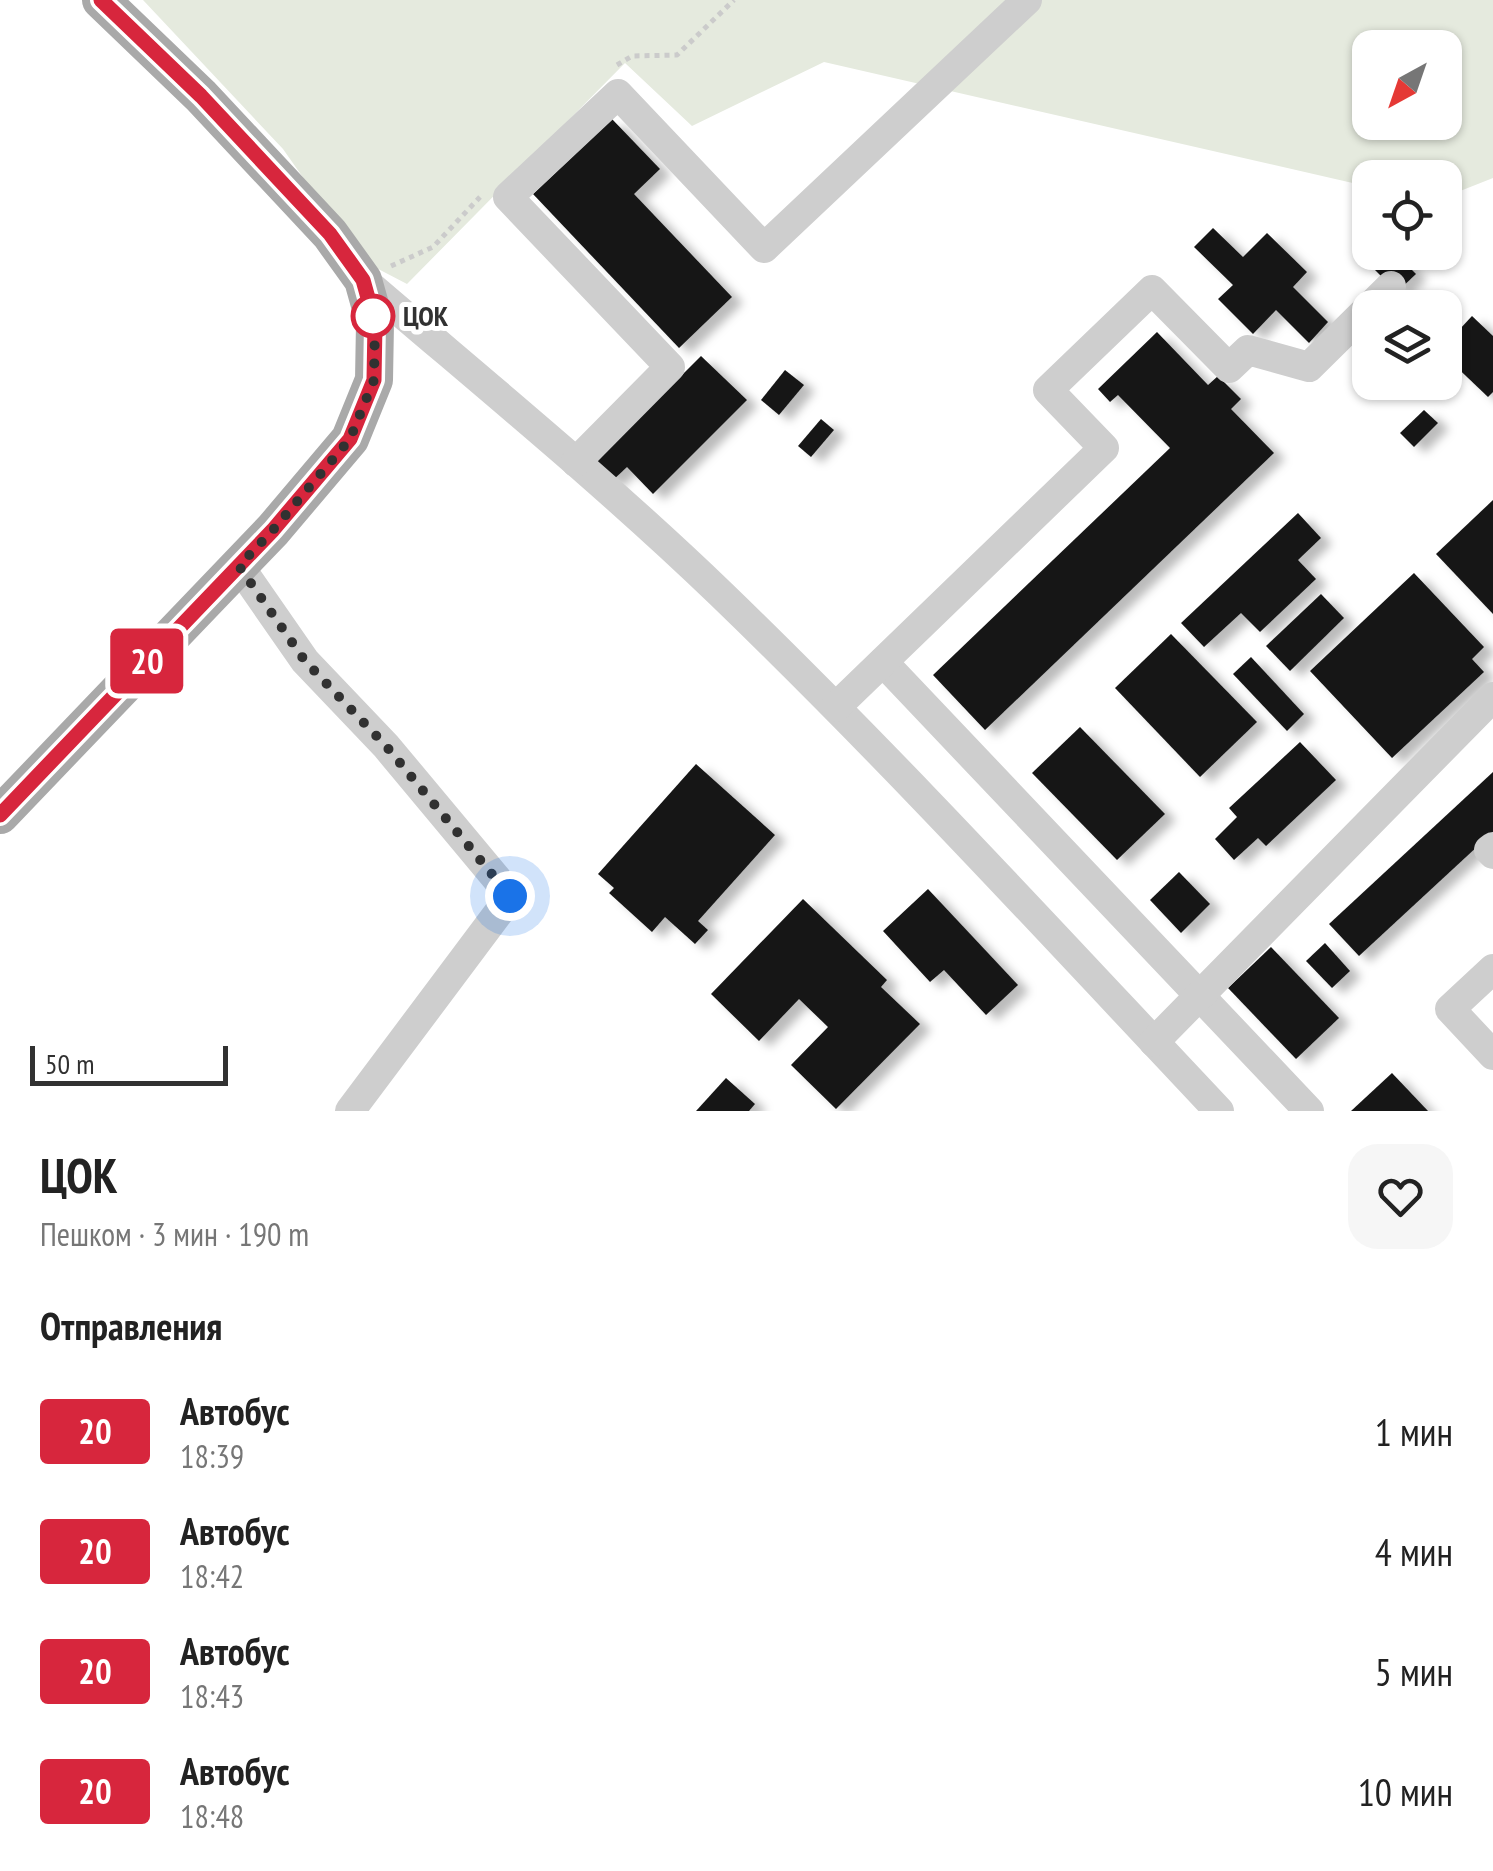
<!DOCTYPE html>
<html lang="ru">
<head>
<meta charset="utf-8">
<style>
	:root { --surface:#fff; --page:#f6f6f6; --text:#222; --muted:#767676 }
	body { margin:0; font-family:"PT Sans Narrow",sans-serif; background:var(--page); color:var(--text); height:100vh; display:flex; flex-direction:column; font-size:38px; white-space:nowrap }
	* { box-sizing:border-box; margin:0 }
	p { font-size:32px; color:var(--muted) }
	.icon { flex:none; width:55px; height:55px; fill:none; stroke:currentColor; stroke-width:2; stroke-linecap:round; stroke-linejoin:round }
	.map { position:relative; height:1111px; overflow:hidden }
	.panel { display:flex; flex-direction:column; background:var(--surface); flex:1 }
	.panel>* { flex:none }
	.badge { padding:0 20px; border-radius:8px; font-size:35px; line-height:65px }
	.needle { width:65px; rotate:220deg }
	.fabs { position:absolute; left:1352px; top:30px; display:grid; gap:20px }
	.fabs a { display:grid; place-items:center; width:110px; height:110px; border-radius:20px; background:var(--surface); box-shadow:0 2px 8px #0004; font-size:50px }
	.scale { position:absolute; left:30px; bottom:25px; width:198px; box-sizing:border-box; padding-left:10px; border:5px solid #313131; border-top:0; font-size:28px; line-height:35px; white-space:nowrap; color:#313131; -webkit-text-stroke:8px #fff; paint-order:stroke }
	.you { position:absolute; width:50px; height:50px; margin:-25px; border:8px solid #fff; border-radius:50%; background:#1a73e8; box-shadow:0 0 0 15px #1a73e833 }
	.map>.badge { position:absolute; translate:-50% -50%; box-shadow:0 0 0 5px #fff }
	h2 { padding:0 40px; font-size:38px; line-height:90px }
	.round { display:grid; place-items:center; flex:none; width:105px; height:105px; border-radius:30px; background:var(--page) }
	.summary { display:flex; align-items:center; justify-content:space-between; height:170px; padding:0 40px }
	h1 { font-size:48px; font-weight:600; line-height:75px }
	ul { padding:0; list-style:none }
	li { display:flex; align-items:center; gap:30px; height:120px; padding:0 40px }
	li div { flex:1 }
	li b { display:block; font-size:38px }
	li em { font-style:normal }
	li .badge { min-width:110px; font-weight:700; text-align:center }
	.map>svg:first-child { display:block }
</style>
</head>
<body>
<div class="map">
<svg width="1493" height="1111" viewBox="0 0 1493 1111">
	<defs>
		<filter id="shadow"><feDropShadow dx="11" dy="6" stdDeviation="5" flood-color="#0004"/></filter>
	</defs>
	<rect width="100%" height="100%" fill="#fff"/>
	<path fill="#e5eade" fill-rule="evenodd" d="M143,0H1493V178L1445,197V178H1370V187L824,62L692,126L625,63L407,284L361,260L283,149ZM1370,48H1445V122H1370Z"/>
	<g fill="#181818" filter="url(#shadow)">
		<path d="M612,119L660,169L634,194L732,297L679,348L533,194Z"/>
		<path d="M1213,228L1243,257L1267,233L1307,272L1293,287L1328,322L1309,343L1276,310L1253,334L1218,299L1233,285L1194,247Z"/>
		<path d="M1374,252H1394L1416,274L1397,292L1366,261Z"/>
		<path d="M1472,316L1493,336V392L1488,397L1445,356V345Z"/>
		<path d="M1157,332L1208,385L1218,376L1241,399L1231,409L1274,453L985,730L933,675L1170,448L1118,395L1110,402L1098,389Z"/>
		<path d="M1370,333V365L1354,349Z"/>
		<path d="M701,356L747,400L653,494L627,467L611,482L593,464Z"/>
		<path d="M785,370L804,385L779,415L761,400Z"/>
		<path d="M1424,410L1438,423L1414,447L1400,433Z"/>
		<path d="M821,419L834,430L811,457L798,446Z"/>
		<path d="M1493,500V614L1436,554Z"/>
		<path d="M1298,513L1321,538L1298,560L1316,579L1260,632L1241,613L1204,647L1181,623Z"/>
		<path d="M1414,573L1484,647L1472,659L1484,672L1392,758L1310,671Z"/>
		<path d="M1321,594L1344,618L1290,671L1266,646Z"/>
		<path d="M1171,634L1257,722L1200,777L1115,688Z"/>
		<path d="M1251,657L1304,714L1287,731L1233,674Z"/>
		<path d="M1080,727L1165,814L1117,860L1032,773Z"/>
		<path d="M1300,742L1336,780L1266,846L1258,838L1234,860L1215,839L1237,817L1229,808Z"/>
		<path d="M696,764L775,835L698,921L708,930L695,944L665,917L652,932L609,893L614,888L598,874Z"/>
		<path d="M1493,772V832L1359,956L1329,924Z"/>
		<path d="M1179,872L1210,904L1181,933L1150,900Z"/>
		<path d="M928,889L1018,985L986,1015L944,970L930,982L883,931Z"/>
		<path d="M803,899L887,980L881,987L920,1024L836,1109L791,1065L828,1027L799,999L759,1041L711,994Z"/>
		<path d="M1325,943L1350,971L1332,988L1306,961Z"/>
		<path d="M1271,947L1339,1018L1296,1059L1228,988Z"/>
		<path d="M1392,1073L1428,1111H1351Z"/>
		<path d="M726,1078L755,1104L749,1111H696Z"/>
	</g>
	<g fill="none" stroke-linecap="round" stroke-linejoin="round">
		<g stroke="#cbcbcb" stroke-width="5" stroke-dasharray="5 5" stroke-linecap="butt">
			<path d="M617,65L632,56L677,55L734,0"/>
			<path d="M391,266L433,247L480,197"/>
		</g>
		<g stroke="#cecece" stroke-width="30">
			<path d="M363,280C483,383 607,484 721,594C893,760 1055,937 1219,1111"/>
			<path d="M576,462L670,367L508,197L618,94L764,248L1027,0"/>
			<path d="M239,566L305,661L386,746L511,896L350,1111"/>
			<path d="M883,662L1309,1111"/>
			<path d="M836,707L1104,448L1048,390L1152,290L1229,368L1248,350L1309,367L1391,286"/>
			<path d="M1493,847L1489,850L1493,854"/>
			<path d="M1493,969L1450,1009L1493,1055"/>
			<path d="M1154,1042L1493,697"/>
		</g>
		<path stroke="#a9a9a9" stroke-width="38" d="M0,815L273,530L350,439L374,380L375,323L363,280L330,234L201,96L101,0"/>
	</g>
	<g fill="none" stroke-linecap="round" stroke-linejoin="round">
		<g stroke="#fff" stroke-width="22">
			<path id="line" d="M0,815L273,530L350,439L374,380L375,323L363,280L330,234L201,96L101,0"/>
		</g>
		<use href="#line" stroke="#d7263d" stroke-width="15"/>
		<path stroke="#313131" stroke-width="10" stroke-dasharray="0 18" d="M373,316L372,313L375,323L374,380L350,439L273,530L239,566L305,661L386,746L510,896"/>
	</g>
	<circle fill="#fff" stroke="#d7263d" stroke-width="5" cx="373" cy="316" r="20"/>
	<g text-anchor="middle" stroke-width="10" stroke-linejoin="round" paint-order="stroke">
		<g font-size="28" font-weight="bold" fill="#313131" stroke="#fff" text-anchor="start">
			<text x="403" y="326">ЦОК</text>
		</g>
	</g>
</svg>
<div class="fabs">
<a><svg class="needle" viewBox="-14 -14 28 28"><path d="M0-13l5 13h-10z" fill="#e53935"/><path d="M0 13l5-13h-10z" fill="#767676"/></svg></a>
<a><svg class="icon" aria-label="locate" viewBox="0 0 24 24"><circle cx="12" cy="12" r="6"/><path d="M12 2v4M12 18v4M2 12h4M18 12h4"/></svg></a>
<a><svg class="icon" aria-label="layers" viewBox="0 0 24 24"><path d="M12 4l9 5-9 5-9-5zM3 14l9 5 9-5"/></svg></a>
</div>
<div class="scale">50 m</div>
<div class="you" style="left:510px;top:896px"></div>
<b class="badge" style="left:147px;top:661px;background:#d7263d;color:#fff">20</b>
</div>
<section class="panel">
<div class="summary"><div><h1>ЦОК</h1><p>Пешком · 3 мин · 190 m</p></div><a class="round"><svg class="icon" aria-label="heart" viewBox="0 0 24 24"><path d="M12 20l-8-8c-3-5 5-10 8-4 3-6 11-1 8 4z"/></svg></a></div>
<h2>Отправления</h2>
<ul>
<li><span class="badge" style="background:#d7263d;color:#fff">20</span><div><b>Автобус</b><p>18:39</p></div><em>1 мин</em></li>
<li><span class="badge" style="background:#d7263d;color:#fff">20</span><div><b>Автобус</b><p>18:42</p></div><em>4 мин</em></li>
<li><span class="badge" style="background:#d7263d;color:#fff">20</span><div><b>Автобус</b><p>18:43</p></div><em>5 мин</em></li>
<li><span class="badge" style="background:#d7263d;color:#fff">20</span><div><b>Автобус</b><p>18:48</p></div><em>10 мин</em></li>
</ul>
</section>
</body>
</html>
